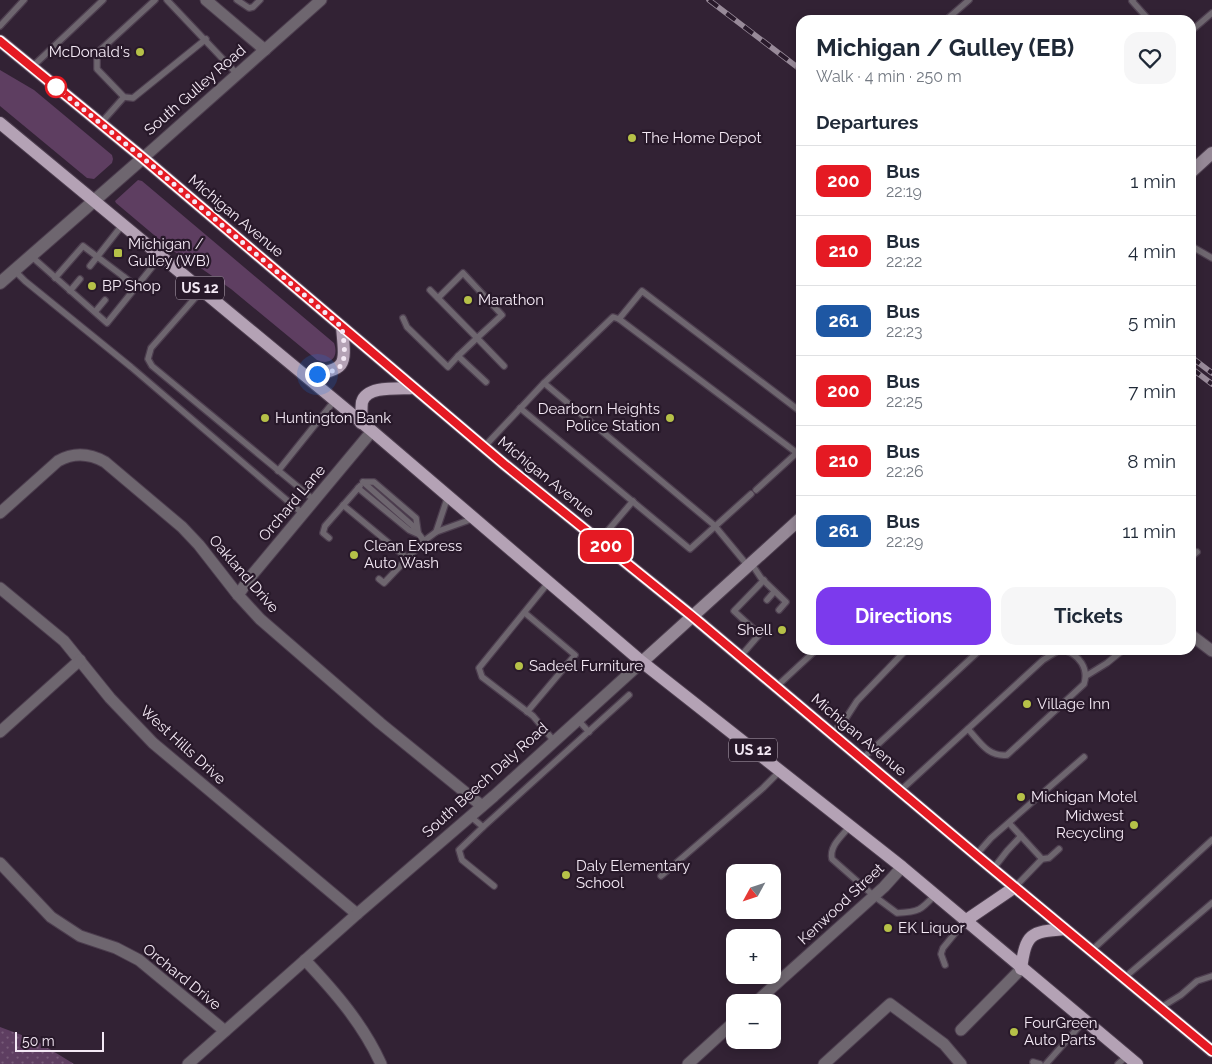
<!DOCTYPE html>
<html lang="en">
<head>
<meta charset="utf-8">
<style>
	:root { --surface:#fff; --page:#f6f6f7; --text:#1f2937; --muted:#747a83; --line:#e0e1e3; --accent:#7c3aed }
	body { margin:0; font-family:Raleway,sans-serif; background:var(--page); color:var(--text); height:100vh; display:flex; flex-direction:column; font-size:19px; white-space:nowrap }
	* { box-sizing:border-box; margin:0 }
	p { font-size:16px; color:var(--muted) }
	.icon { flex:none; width:28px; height:28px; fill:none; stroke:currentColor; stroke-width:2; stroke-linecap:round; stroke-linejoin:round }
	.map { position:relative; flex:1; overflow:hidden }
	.drawer { position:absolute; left:796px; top:15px; width:400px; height:640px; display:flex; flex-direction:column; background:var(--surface); border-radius:15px; box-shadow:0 2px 8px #0003 }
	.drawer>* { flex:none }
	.badge { padding:0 10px; border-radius:8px; font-size:18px; line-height:32px }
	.needle { width:32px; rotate:230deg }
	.tools { position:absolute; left:726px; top:864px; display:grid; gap:10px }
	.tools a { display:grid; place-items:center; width:55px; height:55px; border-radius:10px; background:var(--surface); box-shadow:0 2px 8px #0003; font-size:25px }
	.scale { position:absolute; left:15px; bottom:12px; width:89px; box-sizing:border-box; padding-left:5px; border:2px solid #f4e9f5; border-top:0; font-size:14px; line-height:18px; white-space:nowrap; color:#f4e9f5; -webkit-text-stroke:4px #28192a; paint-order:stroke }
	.you { position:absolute; width:25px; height:25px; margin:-12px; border:4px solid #fff; border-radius:50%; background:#1a73e8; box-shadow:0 0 0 8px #1a73e833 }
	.map>.badge { position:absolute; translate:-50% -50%; box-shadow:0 0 0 2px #fff }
	h2 { padding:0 20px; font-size:19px; line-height:45px }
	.round { display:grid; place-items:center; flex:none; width:52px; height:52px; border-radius:15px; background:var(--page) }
	.headline { display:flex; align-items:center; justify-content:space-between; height:85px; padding:0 20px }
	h1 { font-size:24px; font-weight:700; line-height:38px }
	.action { display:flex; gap:10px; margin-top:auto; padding:10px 20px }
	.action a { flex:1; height:58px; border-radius:15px; background:var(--accent); color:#fff; font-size:20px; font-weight:700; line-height:58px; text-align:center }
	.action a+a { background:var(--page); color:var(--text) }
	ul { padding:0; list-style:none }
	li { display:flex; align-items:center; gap:15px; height:70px; padding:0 20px; border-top:1px solid var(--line) }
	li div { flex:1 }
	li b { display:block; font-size:19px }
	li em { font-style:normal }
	li .badge { min-width:55px; font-weight:700; text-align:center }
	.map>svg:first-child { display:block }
</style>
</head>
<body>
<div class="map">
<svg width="1212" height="1064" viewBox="0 0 1212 1064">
	<defs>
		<pattern id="park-dots" width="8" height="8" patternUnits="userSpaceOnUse" patternTransform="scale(1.25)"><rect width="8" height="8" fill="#5e3e61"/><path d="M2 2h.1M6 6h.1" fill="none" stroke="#765a78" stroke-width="1.8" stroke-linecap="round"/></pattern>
	</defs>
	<rect width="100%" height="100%" fill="#322234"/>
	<g fill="#5e3e61">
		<path d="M0,70L34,90L112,155L113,159L112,163L94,179L87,178L0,106Z"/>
		<path d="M138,180L142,181L334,343C339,357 331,366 317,360L231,289L189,260L173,251L116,203L115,201Z"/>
	</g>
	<path fill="url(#park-dots)" d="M0,1027L35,1040L74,1064H0Z"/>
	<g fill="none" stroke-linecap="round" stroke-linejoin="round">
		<g stroke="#4d3e4f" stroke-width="8">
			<g id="service">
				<path d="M155,0L97,53V69L124,97L133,98L206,39"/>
				<path d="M167,0L237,74"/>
				<path d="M237,0L249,8L253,7L260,0"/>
				<path d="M1133,0L1132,1L1149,20"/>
				<path d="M946,20L969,0"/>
				<path d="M0,26L24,0"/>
				<path d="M1191,31L1212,13"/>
				<path d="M32,67L103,0"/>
				<path d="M101,123L124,97"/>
				<path d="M1191,246L1212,258"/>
				<path d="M31,256L107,323L161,256"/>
				<path d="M90,266L123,224"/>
				<path d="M14,270L25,281L131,367L303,514"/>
				<path d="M55,278L83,246L136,286"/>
				<path d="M115,287L124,277"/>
				<path d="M202,290L151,348L148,359L152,366L314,500"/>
				<path d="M430,290L477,338L458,356"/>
				<path d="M70,291L80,279"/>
				<path d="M438,298L463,273L502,315L477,338L504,366"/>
				<path d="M95,312L105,300"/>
				<path d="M403,318L407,327L448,367L458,356L486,382"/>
				<path d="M544,383L714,525L748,566"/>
				<path d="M520,408L690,549L751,494"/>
				<path d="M484,447L544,383L613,317L619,319"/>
				<path d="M797,453L619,319L642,291L801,412"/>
				<path d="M278,471L335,400"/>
				<path d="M363,482L413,526L424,541"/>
				<path d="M363,482H374L416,518L418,532"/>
				<path d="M358,488L409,530L418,534"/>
				<path d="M756,490L801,449"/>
				<path d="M343,505L407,558"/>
				<path d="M436,532L448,496"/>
				<path d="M329,538L323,533L325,526L360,486"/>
				<path d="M599,541L633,501"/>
				<path d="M1191,557L1197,552"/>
				<path d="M751,563L761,578L786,602L779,610"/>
				<path d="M379,579L384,583L424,541L436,532L472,519"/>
				<path d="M548,583L479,668L482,677L533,716L554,741"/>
				<path d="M767,600L774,592"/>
				<path d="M525,613L575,655L527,712"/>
				<path d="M759,634L734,611L764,580"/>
				<path d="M740,657L764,629"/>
				<path d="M1086,676L1107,663L1123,650"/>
				<path d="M776,687L816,650"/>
				<path d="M578,720L589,732"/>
				<path d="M968,729C980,742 988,757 1007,755L1084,684C1089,668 1079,655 1064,650"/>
				<path d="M832,734L846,718L857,701L906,650"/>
				<path d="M862,759L980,650"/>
				<path d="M900,791L1043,660L1059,650"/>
				<path d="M470,816L483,827"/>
				<path d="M1009,823L1042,859"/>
				<path d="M850,826C842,836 829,846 832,859L874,896L897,913C919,912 921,910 935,895"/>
				<path d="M976,855L991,838L1084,757"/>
				<path d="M993,869L1007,851L1021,836"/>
				<path d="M661,876L763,788L780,771"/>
				<path d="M494,886L462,860L459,850L483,827L629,695"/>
				<path d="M1015,887L1042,859L1049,858L1059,849"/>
				<path d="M1091,951L1212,840"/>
				<path d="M945,965L941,954L943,948L965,921"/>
				<path d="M1124,978L1212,903"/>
				<path d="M1160,1008L1181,995L1197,981L1212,976"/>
				<path d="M1033,1062L1040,1064"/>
				<path d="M1046,1064L1084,1021"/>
				<path d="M1118,1064L1127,1056"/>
			</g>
		</g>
		<g stroke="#4d3e4f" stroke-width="13">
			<g id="minor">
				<path d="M206,0L265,50"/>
				<path d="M143,158L321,0"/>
				<path d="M0,513L58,461C74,452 89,453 105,462L182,527L199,545L238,595L260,619L380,723L482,806"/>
				<path d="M0,588L64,641L110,698L153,743L357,914"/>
				<path d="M238,595L252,575L372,431"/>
				<path d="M1191,635L1212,651"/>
				<path d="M0,732L80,660"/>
				<path d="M0,863L51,917L80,936L116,948L139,960L225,1031"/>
				<path d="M305,960C335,992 363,1024 381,1064"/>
				<path d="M756,1002L884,887L902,867"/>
				<path d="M961,1030L1021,969"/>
				<path d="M188,1064L357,914L494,796L642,662"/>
				<path d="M688,1064L735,1021"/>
				<path d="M824,1064L890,1004L944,1044L961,1064"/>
			</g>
		</g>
		<g stroke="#4d3e4f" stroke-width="14">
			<path id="tertiary" d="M0,283L143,158"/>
		</g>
		<g stroke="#4d3e4f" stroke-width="14">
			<g id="secondary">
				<path d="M1191,172L1212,153"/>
				<path d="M642,662L801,518"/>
			</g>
		</g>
		<g stroke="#4d3e4f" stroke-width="14">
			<g id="primary">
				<path d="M0,41L143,158L504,464L692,616L982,860L1212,1051"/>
				<path d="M0,123L372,431L642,662L902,867L1137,1064"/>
				<path d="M306,376C347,368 346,369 342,327"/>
				<path d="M361,423C362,416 361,408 362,402C367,385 399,389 414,388"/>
				<path d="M965,921L1015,887"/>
				<path d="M1021,969C1026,933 1030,932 1065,929"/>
			</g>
		</g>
		<use href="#service" stroke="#6e666f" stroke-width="5.5"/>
		<use href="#minor" stroke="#6e666f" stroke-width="11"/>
		<use href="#tertiary" stroke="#6e666f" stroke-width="12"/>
		<use href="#secondary" stroke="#958896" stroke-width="12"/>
		<use href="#primary" stroke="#b4a2b5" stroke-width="12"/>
		<g stroke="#988a99" stroke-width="5.5">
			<g id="rail">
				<path d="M709,0L801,70"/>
				<path d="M1191,357L1212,373"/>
				<path d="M1191,368L1212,384"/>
			</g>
		</g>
		<use href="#rail" stroke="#28192a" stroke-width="4" stroke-dasharray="11" stroke-linecap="butt"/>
	</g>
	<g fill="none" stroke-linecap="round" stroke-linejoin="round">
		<g stroke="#fff" stroke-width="11">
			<path id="line" d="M0,41L143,158L504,464L692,616L982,860L1212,1051"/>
		</g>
		<use href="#line" stroke="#e51a23" stroke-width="8"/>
		<path stroke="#f4e9f5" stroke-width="5" stroke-dasharray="0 9" d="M56,87L143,158L342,327C343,339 349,362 337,369C331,372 323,373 317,374"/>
	</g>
	<g fill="#b6c148" stroke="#28192a" stroke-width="2">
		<circle cx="140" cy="52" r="5"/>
		<circle cx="632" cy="138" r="5"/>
		<rect x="113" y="248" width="10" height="10" rx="2.5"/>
		<circle cx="92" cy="286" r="5"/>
		<circle cx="468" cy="300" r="5"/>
		<circle cx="265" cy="418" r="5"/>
		<circle cx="670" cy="418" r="5"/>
		<circle cx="354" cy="555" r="5"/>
		<circle cx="782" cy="630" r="5"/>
		<circle cx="519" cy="666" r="5"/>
		<circle cx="1027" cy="704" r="5"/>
		<circle cx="1021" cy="797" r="5"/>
		<circle cx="1134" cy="825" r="5"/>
		<circle cx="566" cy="875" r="5"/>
		<circle cx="888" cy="928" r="5"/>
		<circle cx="1014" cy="1032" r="5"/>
	</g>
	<circle fill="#fff" stroke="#e51a23" stroke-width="2.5" cx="56" cy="87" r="10"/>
	<g text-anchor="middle" stroke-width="4.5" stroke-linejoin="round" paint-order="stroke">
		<g fill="#28192a" stroke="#b7abb8" stroke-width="1">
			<rect x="176" y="276.5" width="48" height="23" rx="4"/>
			<rect x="729" y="738.5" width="48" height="23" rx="4"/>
		</g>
		<g font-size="14" font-weight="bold" fill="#f4e9f5">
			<text x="200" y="293">US 12</text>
			<text x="753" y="755">US 12</text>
		</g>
		<g font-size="15" fill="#f4e9f5" stroke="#28192a" text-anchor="start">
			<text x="130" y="57" text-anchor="end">McDonald's</text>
			<text x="642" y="143">The Home Depot</text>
			<text x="128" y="249">Michigan /<tspan x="128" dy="17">Gulley (WB)</tspan></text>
			<text x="102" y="291">BP Shop</text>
			<text x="478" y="305">Marathon</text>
			<text x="660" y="414" text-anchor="end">Dearborn Heights<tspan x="660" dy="17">Police Station</tspan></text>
			<text x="275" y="423">Huntington Bank</text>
			<text x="364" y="551">Clean Express<tspan x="364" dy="17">Auto Wash</tspan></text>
			<text x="772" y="635" text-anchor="end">Shell</text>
			<text x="529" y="671">Sadeel Furniture</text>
			<text x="1037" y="709">Village Inn</text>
			<text x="1031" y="802">Michigan Motel</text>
			<text x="1124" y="821" text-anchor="end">Midwest<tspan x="1124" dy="17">Recycling</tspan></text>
			<text x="576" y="871">Daly Elementary<tspan x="576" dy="17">School</tspan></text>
			<text x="898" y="933">EK Liquor</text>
			<text x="1024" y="1028">FourGreen<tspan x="1024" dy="17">Auto Parts</tspan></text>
		</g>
		<g font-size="15" fill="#f4e9f5" stroke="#28192a">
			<text transform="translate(195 90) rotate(-41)" y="5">South Gulley Road</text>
			<text transform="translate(236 216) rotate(40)" y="5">Michigan Avenue</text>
			<text transform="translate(546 477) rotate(39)" y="5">Michigan Avenue</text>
			<text transform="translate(292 503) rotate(-50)" y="5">Orchard Lane</text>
			<text transform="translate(244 574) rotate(49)" y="5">Oakland Drive</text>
			<text transform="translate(859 735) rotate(40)" y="5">Michigan Avenue</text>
			<text transform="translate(183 745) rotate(42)" y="5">West Hills Drive</text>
			<text transform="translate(485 780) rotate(-42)" y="5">South Beech Daly Road</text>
			<text transform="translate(841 904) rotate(-43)" y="5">Kenwood Street</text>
			<text transform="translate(182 977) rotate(39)" y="5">Orchard Drive</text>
		</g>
	</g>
</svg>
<div class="tools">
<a><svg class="needle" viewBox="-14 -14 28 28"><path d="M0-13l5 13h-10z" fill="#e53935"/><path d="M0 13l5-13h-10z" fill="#747a83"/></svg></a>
<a>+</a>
<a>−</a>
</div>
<div class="scale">50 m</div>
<div class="you" style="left:317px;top:374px"></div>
<b class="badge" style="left:606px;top:546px;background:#e51a23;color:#fff">200</b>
<section class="drawer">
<div class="headline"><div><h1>Michigan / Gulley (EB)</h1><p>Walk · 4 min · 250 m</p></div><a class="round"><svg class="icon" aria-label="heart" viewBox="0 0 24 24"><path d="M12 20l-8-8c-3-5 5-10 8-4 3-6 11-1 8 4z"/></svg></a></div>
<h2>Departures</h2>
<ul>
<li><span class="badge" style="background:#e51a23;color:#fff">200</span><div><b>Bus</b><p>22:19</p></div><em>1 min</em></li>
<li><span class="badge" style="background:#e51a23;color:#fff">210</span><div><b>Bus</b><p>22:22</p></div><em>4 min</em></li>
<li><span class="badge" style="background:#1e57a3;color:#fff">261</span><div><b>Bus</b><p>22:23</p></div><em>5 min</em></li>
<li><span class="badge" style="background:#e51a23;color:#fff">200</span><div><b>Bus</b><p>22:25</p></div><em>7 min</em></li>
<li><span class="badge" style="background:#e51a23;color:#fff">210</span><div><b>Bus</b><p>22:26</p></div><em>8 min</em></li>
<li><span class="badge" style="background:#1e57a3;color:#fff">261</span><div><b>Bus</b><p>22:29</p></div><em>11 min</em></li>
</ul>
<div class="action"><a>Directions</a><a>Tickets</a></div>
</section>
</div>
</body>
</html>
